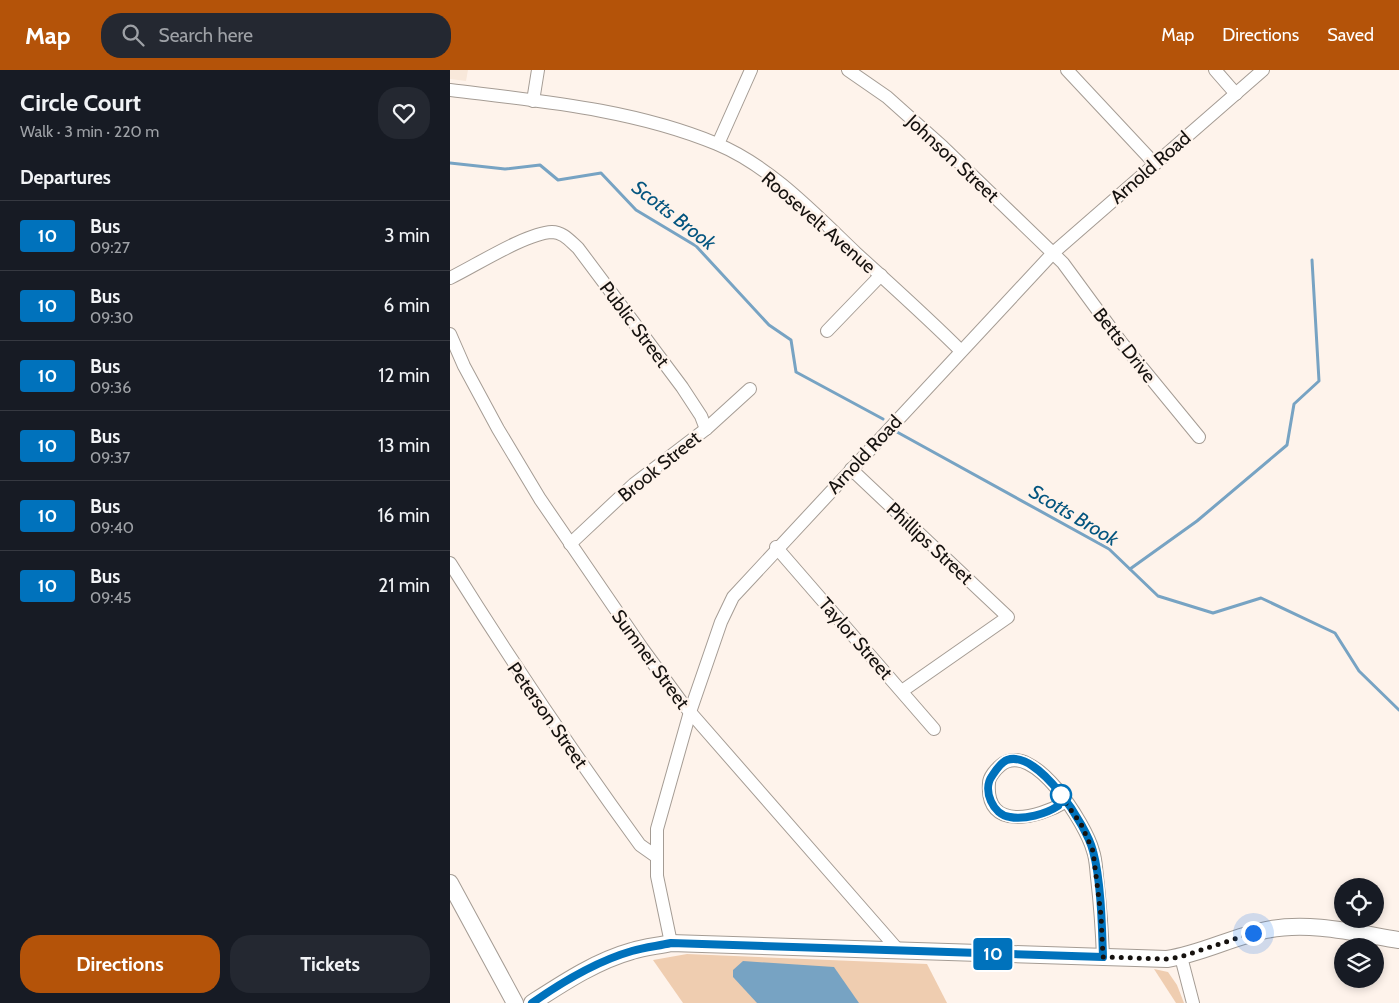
<!DOCTYPE html>
<html lang="en">
<head>
<meta charset="utf-8">
<style>
	:root { --surface:#171b24; --page:#242831; --text:#f1f3f6; --muted:#9ea1a6; --line:#363941; --accent:#b45309 }
	body { margin:0; font-family:Cabin,sans-serif; background:var(--page); color:var(--text); height:100vh; display:flex; flex-direction:column; font-size:19px; white-space:nowrap }
	* { box-sizing:border-box; margin:0 }
	p { font-size:16px; color:var(--muted) }
	.icon { flex:none; width:28px; height:28px; fill:none; stroke:currentColor; stroke-width:2; stroke-linecap:round; stroke-linejoin:round }
	.map { position:relative; flex:1; overflow:hidden }
	.side { display:flex; flex-direction:column; background:var(--surface); width:450px }
	.side>* { flex:none }
	.badge { padding:0 10px; border-radius:4px; font-size:18px; line-height:32px }
	.tools { position:absolute; left:884px; top:808px; display:grid; gap:10px }
	.tools a { display:grid; place-items:center; width:50px; height:50px; border-radius:50%; background:var(--surface); box-shadow:0 2px 8px #0003; font-size:25px }
	.you { position:absolute; width:25px; height:25px; margin:-12px; border:4px solid #fff; border-radius:50%; background:#1a73e8; box-shadow:0 0 0 8px #1a73e833 }
	.map>.badge { position:absolute; translate:-50% -50%; box-shadow:0 0 0 2px #fff }
	h2 { padding:0 20px; font-size:19px; line-height:45px }
	.round { display:grid; place-items:center; flex:none; width:52px; height:52px; border-radius:20px; background:var(--page) }
	.headline { display:flex; align-items:center; justify-content:space-between; height:85px; padding:0 20px }
	h1 { font-size:24px; font-weight:700; line-height:38px }
	.primary-button { display:flex; gap:10px; margin-top:auto; padding:10px 20px }
	.primary-button a { flex:1; height:58px; border-radius:20px; background:var(--accent); color:#fff; font-size:20px; font-weight:700; line-height:58px; text-align:center }
	.primary-button a+a { background:var(--page); color:var(--text) }
	ul { padding:0; list-style:none }
	li { display:flex; align-items:center; gap:15px; height:70px; padding:0 20px; border-top:1px solid var(--line) }
	li div { flex:1 }
	li b { display:block; font-size:19px }
	li em { font-style:normal }
	li .badge { min-width:55px; font-weight:700; text-align:center }
	header { display:flex; align-items:center; gap:30px; box-sizing:border-box; height:70px; padding:0 25px; background:var(--accent); color:#fff }
	header strong { font-size:24px }
	nav { display:flex; gap:28px; margin-inline-start:auto; font-size:18px }
	.search { width:350px; height:45px; background:var(--page); display:flex; align-items:center; gap:12px; box-sizing:border-box; padding:0 18px; border-radius:20px; color:var(--muted); font-size:19px }
	main { display:flex; flex:1; min-height:0 }
	.map>svg:first-child { display:block }
</style>
</head>
<body>
<header>
<strong>Map</strong>
<div class="search"><svg class="icon" aria-label="search" viewBox="0 0 24 24"><circle cx="10" cy="10" r="6"/><path d="M15 15l6 6"/></svg>Search here</div>
<nav><a>Map</a><a>Directions</a><a>Saved</a></nav>
</header>
<main>
<section class="side">
<div class="headline"><div><h1>Circle Court</h1><p>Walk · 3 min · 220 m</p></div><a class="round"><svg class="icon" aria-label="heart" viewBox="0 0 24 24"><path d="M12 20l-8-8c-3-5 5-10 8-4 3-6 11-1 8 4z"/></svg></a></div>
<h2>Departures</h2>
<ul>
<li><span class="badge" style="background:#0072bc;color:#fff">10</span><div><b>Bus</b><p>09:27</p></div><em>3 min</em></li>
<li><span class="badge" style="background:#0072bc;color:#fff">10</span><div><b>Bus</b><p>09:30</p></div><em>6 min</em></li>
<li><span class="badge" style="background:#0072bc;color:#fff">10</span><div><b>Bus</b><p>09:36</p></div><em>12 min</em></li>
<li><span class="badge" style="background:#0072bc;color:#fff">10</span><div><b>Bus</b><p>09:37</p></div><em>13 min</em></li>
<li><span class="badge" style="background:#0072bc;color:#fff">10</span><div><b>Bus</b><p>09:40</p></div><em>16 min</em></li>
<li><span class="badge" style="background:#0072bc;color:#fff">10</span><div><b>Bus</b><p>09:45</p></div><em>21 min</em></li>
</ul>
<div class="primary-button"><a>Directions</a><a>Tickets</a></div>
</section>
<div class="map">
<svg width="949" height="933" viewBox="0 0 949 933">
	<rect width="100%" height="100%" fill="#fef3eb"/>
	<path fill="#f8e8da" d="M0,0H18L16,11L0,9Z"/>
	<g fill="#efcdb0">
		<path d="M237,884L477,894L497,933H233L203,890Z"/>
		<path d="M704,899L718,902L727,915L734,933H726Z"/>
	</g>
	<path fill="#77a3c3" d="M293,891L384,897L409,933H307L283,907V900Z"/>
	<g fill="none" stroke-linecap="round" stroke-linejoin="round">
		<g stroke="#77a3c3" stroke-width="3">
			<path d="M0,93L55,99L90,95L108,110L151,103L186,140L246,176L319,255L341,270L346,302L433,349"/>
			<path d="M447,362L659,479L708,526L763,543L811,528L885,563L909,601L949,640"/>
			<path d="M680,499L747,451L837,375L844,334L869,311L862,190"/>
		</g>
		<g stroke="#a59c94" stroke-width="14">
			<g id="street">
				<path d="M398,0L437,27L493,77L613,193L671,272L749,367"/>
				<path d="M617,0L704,93"/>
				<path d="M765,0L786,24"/>
				<path d="M0,20C89,31 183,39 267,74C320,96 365,144 406,183C441,215 477,247 511,281"/>
				<path d="M83,31L88,0"/>
				<path d="M268,74L301,0"/>
				<path d="M0,208C25,196 76,163 102,162C113,162 120,171 128,178L232,317L251,346L256,359"/>
				<path d="M377,261L431,205"/>
				<path d="M0,264L14,296L48,359L90,429L192,578L233,634L449,881"/>
				<path d="M401,399L558,547L452,621"/>
				<path d="M120,474L184,414L256,359L300,319"/>
				<path d="M326,477L484,659"/>
				<path d="M0,493C60,589 123,683 190,775L207,787"/>
				<path d="M615,732C589,748 535,762 539,713C539,707 546,699 551,695C583,669 636,754 643,781C646,789 646,799 647,807C650,834 652,860 653,887"/>
				<path d="M221,873L207,806V759L240,642L271,552L283,527L603,183L813,0"/>
				<path d="M731,887L743,933"/>
			</g>
		</g>
		<g stroke="#a59c94" stroke-width="18">
			<g id="secondary">
				<path d="M0,813L65,933"/>
				<path d="M82,933C113,913 146,891 182,881C195,877 208,876 221,873L717,889C751,884 782,867 816,860C859,851 906,863 949,870"/>
			</g>
		</g>
		<use href="#street" stroke="#fff" stroke-width="12"/>
		<use href="#secondary" stroke="#fff" stroke-width="16"/>
	</g>
	<g fill="none" stroke-linecap="round" stroke-linejoin="round">
		<g stroke="#fff" stroke-width="11">
			<path id="line" d="M82,933C112,912 147,891 182,881C195,877 208,876 221,873L653,887C652,856 651,810 643,781C637,756 588,679 557,690C551,692 546,700 542,706C532,720 543,745 560,747C574,750 596,744 608,736"/>
		</g>
		<use href="#line" stroke="#0072bc" stroke-width="8"/>
		<path stroke="#16120f" stroke-width="5" stroke-dasharray="0 9" d="M611,725L608,722L631,754L643,781L651,846L653,887L717,889L730,887L803,863"/>
	</g>
	<circle fill="#fff" stroke="#0072bc" stroke-width="2.5" cx="611" cy="725" r="10"/>
	<g text-anchor="middle" stroke-width="5" stroke-linejoin="round" paint-order="stroke">
		<g font-size="19" fill="#16120f" stroke="#fef3eb">
			<text transform="translate(503 88) rotate(43)" y="7">Johnson Street</text>
			<text transform="translate(700 97) rotate(-41)" y="7">Arnold Road</text>
			<text transform="translate(369 152) rotate(41)" y="7">Roosevelt Avenue</text>
			<text transform="translate(185 254) rotate(53)" y="7">Public Street</text>
			<text transform="translate(675 275) rotate(52)" y="7">Betts Drive</text>
			<text transform="translate(414 384) rotate(-47)" y="7">Arnold Road</text>
			<text transform="translate(209 396) rotate(-39)" y="7">Brook Street</text>
			<text transform="translate(480 473) rotate(43)" y="7">Phillips Street</text>
			<text transform="translate(406 568) rotate(49)" y="7">Taylor Street</text>
			<text transform="translate(201 589) rotate(54)" y="7">Sumner Street</text>
			<text transform="translate(98 645) rotate(55)" y="7">Peterson Street</text>
		</g>
		<g font-size="20" font-style="italic" fill="#04557f" stroke="#fef3eb">
			<text transform="translate(224 145) rotate(38)" y="7">Scotts Brook</text>
			<text transform="translate(624 445) rotate(31)" y="7">Scotts Brook</text>
		</g>
	</g>
</svg>
<div class="tools">
<a><svg class="icon" aria-label="locate" viewBox="0 0 24 24"><circle cx="12" cy="12" r="6"/><path d="M12 2v4M12 18v4M2 12h4M18 12h4"/></svg></a>
<a><svg class="icon" aria-label="layers" viewBox="0 0 24 24"><path d="M12 4l9 5-9 5-9-5zM3 14l9 5 9-5"/></svg></a>
</div>
<div class="you" style="left:803px;top:863px"></div>
<b class="badge" style="left:543px;top:884px;background:#0072bc;color:#fff">10</b>
</div>
</main>
</body>
</html>
